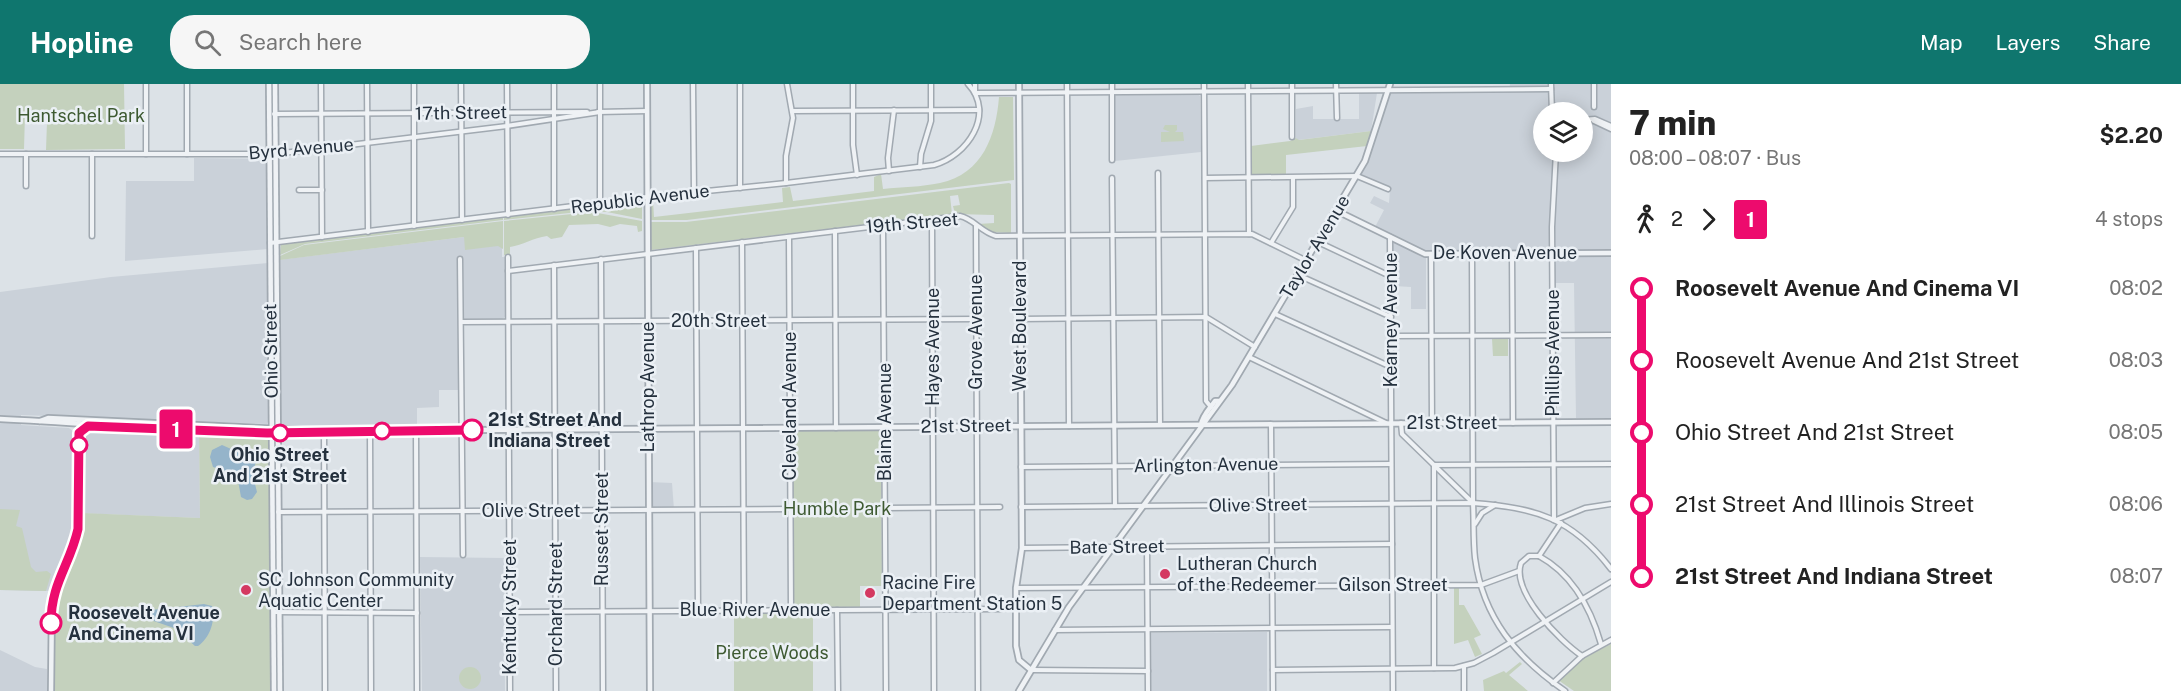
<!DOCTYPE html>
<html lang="en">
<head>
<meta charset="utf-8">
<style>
	:root { --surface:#fff; --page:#f6f6f6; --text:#222; --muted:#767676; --accent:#0f766e }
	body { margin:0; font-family:"Public Sans",sans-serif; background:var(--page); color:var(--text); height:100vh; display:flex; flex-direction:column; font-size:22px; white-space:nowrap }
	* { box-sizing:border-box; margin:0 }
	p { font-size:20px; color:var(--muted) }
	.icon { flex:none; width:33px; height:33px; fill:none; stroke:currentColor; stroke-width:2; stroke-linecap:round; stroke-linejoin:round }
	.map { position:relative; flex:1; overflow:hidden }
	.details { display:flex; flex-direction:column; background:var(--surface); width:570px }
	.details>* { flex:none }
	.badge { padding:0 12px; border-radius:4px; font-size:21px; line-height:39px }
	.controls { position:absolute; left:1533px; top:18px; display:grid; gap:12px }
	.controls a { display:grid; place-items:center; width:60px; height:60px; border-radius:50%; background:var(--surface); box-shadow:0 3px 15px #0003; font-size:30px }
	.map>.badge { position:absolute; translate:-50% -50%; box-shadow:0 0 0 3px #fff }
	.legs { display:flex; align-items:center; gap:9px; height:66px; padding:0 18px; font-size:20px }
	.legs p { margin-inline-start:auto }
	.head { display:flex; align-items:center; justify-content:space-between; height:102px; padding:0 18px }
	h1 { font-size:33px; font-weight:800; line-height:45px }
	ul { padding:0 18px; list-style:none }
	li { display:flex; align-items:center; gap:21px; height:72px; font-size:22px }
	li i { display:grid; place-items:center; width:9px; height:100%; margin:0 8px; background:currentColor }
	li i::after { content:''; width:15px; height:15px; margin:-8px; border:4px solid; border-radius:50%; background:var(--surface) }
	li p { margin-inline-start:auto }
	li:first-child i { background:linear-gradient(#0000 50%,currentColor 0) }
	li:last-child i { background:linear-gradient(currentColor 50%,#0000 0) }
	header { display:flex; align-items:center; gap:36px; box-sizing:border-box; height:84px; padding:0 30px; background:var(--accent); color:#fff }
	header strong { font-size:28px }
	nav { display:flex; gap:33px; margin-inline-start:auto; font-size:21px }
	.search { width:420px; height:54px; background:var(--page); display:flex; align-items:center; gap:15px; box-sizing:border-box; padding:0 21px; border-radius:24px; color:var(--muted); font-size:22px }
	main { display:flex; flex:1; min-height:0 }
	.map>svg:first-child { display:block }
</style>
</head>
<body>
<header>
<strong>Hopline</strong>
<div class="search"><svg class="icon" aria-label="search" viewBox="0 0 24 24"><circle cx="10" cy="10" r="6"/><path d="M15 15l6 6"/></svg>Search here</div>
<nav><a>Map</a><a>Layers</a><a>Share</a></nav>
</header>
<main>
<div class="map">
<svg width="1611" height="607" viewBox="0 0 1611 607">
	<rect width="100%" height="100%" fill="#dce2e7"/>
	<g fill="#cad1d9" fill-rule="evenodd">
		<path d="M1510,0H1611V165L1445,167L1426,174V225H1411V203L1394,202L1391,150L1375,143L1384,126L1370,119L1374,112L1389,119L1390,105L1361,90L1368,78L1390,9L1509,8ZM1544,28H1582V68H1544Z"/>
		<path d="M1359,9H1377L1371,47L1298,56L1296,54V25L1313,22V35H1359Z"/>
		<path d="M1115,10H1198L1200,12L1201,68L1115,77Z"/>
		<path d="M194,74L266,75L268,165L125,177L126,97H194Z"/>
		<path d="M502,152V173H505V233L502,235L459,236V306H439V323L417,324V343L324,344L281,341L278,176L464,153L465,157Z"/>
		<path d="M1556,171H1611V334H1576L1574,199H1554V173Z"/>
		<path d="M268,179L269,336L267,340L21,331V341L69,344L74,348L76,361H81L83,349L91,344L199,349L200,434L76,429L72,454L50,507L0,506V208L111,193Z"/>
		<path d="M649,398L672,399L674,426H649Z"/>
		<path d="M420,473L504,474L505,607H422Z"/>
		<path d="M1267,548V607H1151V549Z"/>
		<path d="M0,566L35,583L47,585V607H0Z"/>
	</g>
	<g fill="#c4d1bd">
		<path d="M0,0H124L125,65L46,66L47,38L25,30L24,65H0Z"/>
		<path d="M999,13H1013L1014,96L687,136H651V117H653L654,133L783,118L782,104L790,103L793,117L874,107V93L881,90L883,105C902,103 921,103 940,99C983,90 996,51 999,13Z"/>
		<path d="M1165,41H1177V46L1175,48H1183L1184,57L1161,58V48H1170L1163,45Z"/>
		<path d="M1371,47L1367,62L1286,71V91L1251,90V62L1290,57L1296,54L1299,56Z"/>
		<path d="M1009,99L1011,100V149L991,148L978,140L994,139V131L955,130L953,122L960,121L958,111L950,112L952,130L651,166V138H686Z"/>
		<path d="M642,116V135L607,128L588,127L504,136V133Z"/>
		<path d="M592,128L642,137V147L638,148L637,142L620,140L610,143L598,140L569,141L562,153L551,155L547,152C533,154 523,161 510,163V171H504V137Z"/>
		<path d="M503,133V136L305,160L280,171L281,160Z"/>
		<path d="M503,137V165L498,162L465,166L464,153L280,176V172L304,161Z"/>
		<path d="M1492,255H1508V272H1493Z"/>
		<path d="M793,346L881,347L882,502H860V523H795L793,521Z"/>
		<path d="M199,349L269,352L272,607H54C54,577 49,538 57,509C65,480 79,461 83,429L200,434Z"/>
		<path d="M0,425L20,426L16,442L22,444L31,483L36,488L47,487L51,490L46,507L0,506Z"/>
		<path d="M1454,504H1459V521H1464L1481,551L1474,554L1482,570L1475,573L1468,556L1454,560Z"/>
		<path d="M813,528V607H734V531Z"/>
		<path d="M1611,560V607H1574L1558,596L1585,573Z"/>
		<path d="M1520,578L1522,580L1509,591L1528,607H1484L1483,596L1504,587L1506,589Z"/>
		<circle cx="470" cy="594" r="11"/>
	</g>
	<g fill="#95b4ca">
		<path d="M222,361L238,368L252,366L257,370V376L252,388L257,408L252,415L247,416L241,413L237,391L213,383L210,373L212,366Z"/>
		<path d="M204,520L212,522C216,536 210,554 198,562H195C188,556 184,550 176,545C165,540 152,538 143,531L144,529L151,526Z"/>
	</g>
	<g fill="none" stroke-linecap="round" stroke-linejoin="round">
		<g stroke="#a1a9b1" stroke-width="7">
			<g id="minor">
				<path d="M146,0V70"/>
				<path d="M187,0V70"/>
				<path d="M321,0L322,153"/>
				<path d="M367,0L368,148"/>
				<path d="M414,0V142"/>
				<path d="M461,0L462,136"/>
				<path d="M507,0L508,131"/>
				<path d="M554,0V125"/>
				<path d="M600,0V119"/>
				<path d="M693,0L694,109"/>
				<path d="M740,0V104"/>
				<path d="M853,0V61L857,91"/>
				<path d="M975,0V9L1551,5"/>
				<path d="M1067,0L1069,342"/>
				<path d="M1204,0L1206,317L1211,323"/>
				<path d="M1248,0L1249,150"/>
				<path d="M1292,0V53"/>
				<path d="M1336,0L1337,34"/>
				<path d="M1551,0L1552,28"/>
				<path d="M1594,23V0"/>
				<path d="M793,27L979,26"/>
				<path d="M598,28L647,27"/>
				<path d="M274,30L587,28"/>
				<path d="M1582,36L1595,35L1611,42"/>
				<path d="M1594,37L1611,45"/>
				<path d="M0,70H275L507,42L600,28"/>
				<path d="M92,70V152"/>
				<path d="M1112,76V0"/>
				<path d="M920,83L921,70L931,37V0"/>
				<path d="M889,87L888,74L894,26"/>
				<path d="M1158,89L1160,341"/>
				<path d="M1112,94L1115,422"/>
				<path d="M1205,94L1357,92L1388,105"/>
				<path d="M786,99V72L793,34L787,0"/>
				<path d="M26,102V70"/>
				<path d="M299,106H322"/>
				<path d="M932,136L934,607"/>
				<path d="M883,141L886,607"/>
				<path d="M976,142L978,607"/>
				<path d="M835,147L836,344"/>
				<path d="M789,153L791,526"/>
				<path d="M1390,153L1393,607"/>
				<path d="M742,158L744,527"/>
				<path d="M1318,158L1390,192"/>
				<path d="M270,159L647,113L786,99L934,81C967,72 996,30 968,0"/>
				<path d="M1271,159L1293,123V94"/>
				<path d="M696,164L698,527"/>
				<path d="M1431,170L1432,339"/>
				<path d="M1472,170L1473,419C1474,437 1473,456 1475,474C1483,534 1517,574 1565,607"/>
				<path d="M1512,170L1513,339"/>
				<path d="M508,173L510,607"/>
				<path d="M460,175L463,471"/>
				<path d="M601,175L603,607"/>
				<path d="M554,181L556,607"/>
				<path d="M508,187L960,132C974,135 981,148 996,152L1252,150L1307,177"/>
				<path d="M1298,191L1391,233"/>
				<path d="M1275,230L1391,283"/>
				<path d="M1020,235L1206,233L1255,263"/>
				<path d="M462,238L976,235"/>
				<path d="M1391,252L1611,251"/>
				<path d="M1249,273L1386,339"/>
				<path d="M1401,339L1402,350L1472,418"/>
				<path d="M1271,340L1273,607"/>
				<path d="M324,347L325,607"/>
				<path d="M370,347L371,607"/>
				<path d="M416,347L417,607"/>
				<path d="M1021,383L1391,380"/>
				<path d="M1021,423L1473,419C1535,424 1571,433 1611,485"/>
				<path d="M885,424L1000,423"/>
				<path d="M278,428L790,425"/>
				<path d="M1554,436L1552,143L1556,68"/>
				<path d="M1556,436L1585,424L1611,420"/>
				<path d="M1475,440L1482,429L1495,421"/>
				<path d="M1147,463L1148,607"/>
				<path d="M1022,464L1392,460"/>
				<path d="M1539,472H1529L1521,479C1511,508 1560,557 1582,572"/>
				<path d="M1539,472C1572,490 1591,525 1601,560"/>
				<path d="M1539,472L1561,439"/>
				<path d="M1016,504L1481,501L1519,487"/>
				<path d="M837,526L838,607"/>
				<path d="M274,528L417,529"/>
				<path d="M510,528L1001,525"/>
				<path d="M1055,546L1392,543"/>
				<path d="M1464,582V607"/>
				<path d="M1434,584V381L1611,380"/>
				<path d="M1032,586L1148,587"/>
				<path d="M1273,586L1455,584L1474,579L1493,569L1611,498"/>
				<path d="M1553,599L1582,572L1611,556"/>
			</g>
		</g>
		<g stroke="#a1a9b1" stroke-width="8">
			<g id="tertiary">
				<path d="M269,0L274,607"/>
				<path d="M275,0L280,607"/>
				<path d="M647,0L650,607"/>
				<path d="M1019,0L1022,464L1016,504V562L1019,576L1031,586"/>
				<path d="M1337,127L1425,170L1611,169"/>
				<path d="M0,335C98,339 198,352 297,348"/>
				<path d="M40,337L48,334L324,347L1611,338"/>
				<path d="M1201,341C1202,332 1210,324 1215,317H1219"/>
				<path d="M51,607L52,516L57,498L74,460L78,437L79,338"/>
				<path d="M1019,607L1069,523L1232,301L1365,77L1390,0"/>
			</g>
		</g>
		<use href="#minor" stroke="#eff2f5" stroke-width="4"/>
		<use href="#tertiary" stroke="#eff2f5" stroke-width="4.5"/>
	</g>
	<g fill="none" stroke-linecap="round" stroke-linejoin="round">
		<g stroke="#fff" stroke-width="14">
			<path id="line-1" d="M51,539C51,499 70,481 78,445L79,349L88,342L267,349L472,346"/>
		</g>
		<use href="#line-1" stroke="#ed0b6d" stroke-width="9"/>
	</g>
	<g fill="#fff" stroke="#ed0b6d" stroke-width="3">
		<circle cx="472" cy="346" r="10"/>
		<circle cx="382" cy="347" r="8"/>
		<circle cx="280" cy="349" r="8"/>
		<circle cx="79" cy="361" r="8"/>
		<circle cx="51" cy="539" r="10"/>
	</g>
	<g fill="#d43961" stroke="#ebf0f5" stroke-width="2">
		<circle cx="1165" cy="490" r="6"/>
		<circle cx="246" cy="506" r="6"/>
		<circle cx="870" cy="509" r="6"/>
	</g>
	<g text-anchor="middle" stroke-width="5" stroke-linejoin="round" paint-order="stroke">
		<g font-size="18" fill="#25313e" stroke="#ebf0f5">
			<text transform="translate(461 29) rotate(-1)" y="6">17th Street</text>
			<text transform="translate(301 65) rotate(-5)" y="6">Byrd Avenue</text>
			<text transform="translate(640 115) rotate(-7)" y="6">Republic Avenue</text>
			<text transform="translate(912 139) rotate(-5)" y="6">19th Street</text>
			<text transform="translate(1315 163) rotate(-59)" y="6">Taylor Avenue</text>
			<text x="1505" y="175">De Koven Avenue</text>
			<text transform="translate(1391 236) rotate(-90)" y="6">Kearney Avenue</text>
			<text x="719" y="243">20th Street</text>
			<text transform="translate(1020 242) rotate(-90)" y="6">West Boulevard</text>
			<text transform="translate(976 248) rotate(-90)" y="6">Grove Avenue</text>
			<text transform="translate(933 263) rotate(-90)" y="6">Hayes Avenue</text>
			<text transform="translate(271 267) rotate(-91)" y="6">Ohio Street</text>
			<text transform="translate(1553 269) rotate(-90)" y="6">Phillips Avenue</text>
			<text transform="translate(648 303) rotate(-90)" y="6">Lathrop Avenue</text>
			<text transform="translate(790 322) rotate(-90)" y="6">Cleveland Avenue</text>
			<text transform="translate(885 338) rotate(-90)" y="6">Blaine Avenue</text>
			<text x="1452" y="345">21st Street</text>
			<text transform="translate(966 342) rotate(-1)" y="6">21st Street</text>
			<text transform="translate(1206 381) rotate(-1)" y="6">Arlington Avenue</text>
			<text transform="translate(1258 421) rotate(-1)" y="6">Olive Street</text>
			<text x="531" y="433">Olive Street</text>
			<text transform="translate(602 445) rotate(-90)" y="6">Russet Street</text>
			<text transform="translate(1117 463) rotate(-1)" y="6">Bate Street</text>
			<text x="1393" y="507">Gilson Street</text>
			<text transform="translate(556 520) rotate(-90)" y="6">Orchard Street</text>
			<text transform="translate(510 523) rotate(-90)" y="6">Kentucky Street</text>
			<text x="755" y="532">Blue River Avenue</text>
		</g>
		<g font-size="18" fill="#3e5a32" stroke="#ebf0f5">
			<text x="81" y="38">Hantschel Park</text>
			<text x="837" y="431">Humble Park</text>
			<text x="772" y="575">Pierce Woods</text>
		</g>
		<g font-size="18" font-weight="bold" fill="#25313e" stroke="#ebf0f5" text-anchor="start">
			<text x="488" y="342">21st Street And<tspan x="488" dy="21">Indiana Street</tspan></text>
			<text x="280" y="377" text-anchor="middle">Ohio Street<tspan x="280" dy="21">And 21st Street</tspan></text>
			<text x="68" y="535">Roosevelt Avenue<tspan x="68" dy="21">And Cinema VI</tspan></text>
		</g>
		<g font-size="18" fill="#25313e" stroke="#ebf0f5" text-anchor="start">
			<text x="1177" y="486">Lutheran Church<tspan x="1177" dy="21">of the Redeemer</tspan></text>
			<text x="258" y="502">SC Johnson Community<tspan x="258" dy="21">Aquatic Center</tspan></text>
			<text x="882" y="505">Racine Fire<tspan x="882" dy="21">Department Station 5</tspan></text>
		</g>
	</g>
</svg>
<div class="controls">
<a><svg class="icon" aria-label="layers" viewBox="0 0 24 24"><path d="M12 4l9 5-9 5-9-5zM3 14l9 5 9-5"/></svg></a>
</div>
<b class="badge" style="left:176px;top:345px;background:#ed0b6d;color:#fff">1</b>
</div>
<section class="details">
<div class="head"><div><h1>7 min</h1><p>08:00 – 08:07 · Bus</p></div><b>$2.20</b></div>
<div class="legs"><svg class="icon" aria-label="walk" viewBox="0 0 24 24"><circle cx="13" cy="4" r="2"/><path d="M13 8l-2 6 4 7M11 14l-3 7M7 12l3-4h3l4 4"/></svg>2<svg class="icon" aria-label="forward" viewBox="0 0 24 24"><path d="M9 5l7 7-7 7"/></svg><b class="badge" style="background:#ed0b6d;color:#fff">1</b><p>4 stops</p></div>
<ul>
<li><i style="color:#ed0b6d"></i><b>Roosevelt Avenue And Cinema VI</b><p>08:02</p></li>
<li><i style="color:#ed0b6d"></i><span>Roosevelt Avenue And 21st Street</span><p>08:03</p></li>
<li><i style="color:#ed0b6d"></i><span>Ohio Street And 21st Street</span><p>08:05</p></li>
<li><i style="color:#ed0b6d"></i><span>21st Street And Illinois Street</span><p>08:06</p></li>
<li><i style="color:#ed0b6d"></i><b>21st Street And Indiana Street</b><p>08:07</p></li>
</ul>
</section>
</main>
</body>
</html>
